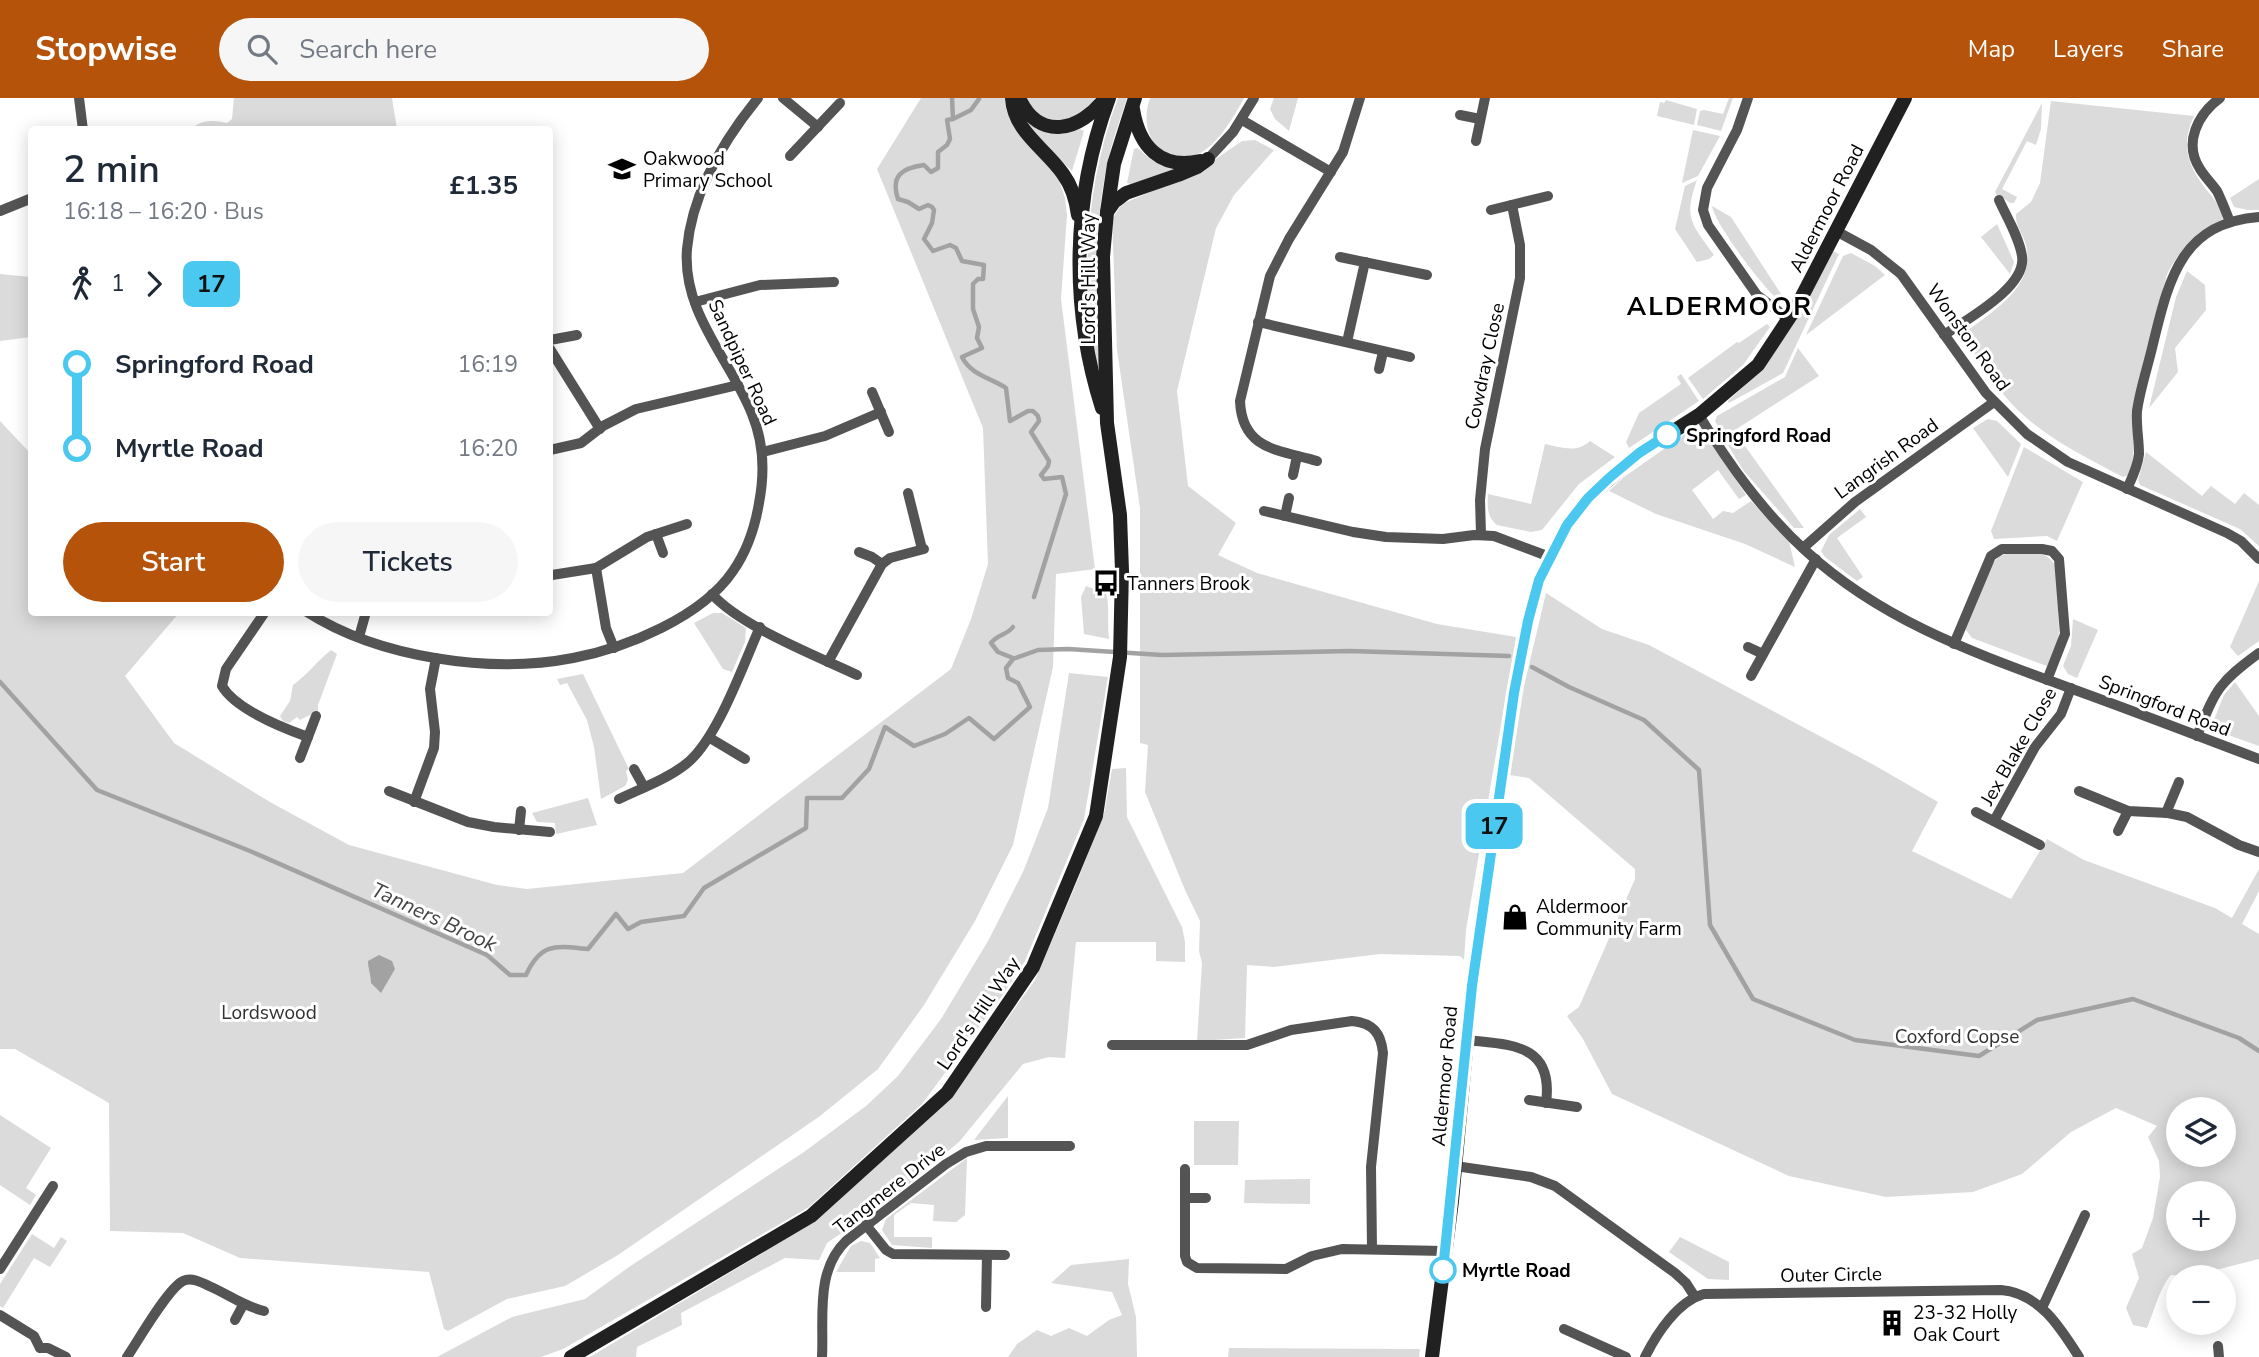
<!DOCTYPE html>
<html lang="en">
<head>
<meta charset="utf-8">
<style>
	:root { --surface:#fff; --page:#f6f6f7; --text:#1f2937; --muted:#747a83; --accent:#b45309 }
	body { margin:0; font-family:"Nunito Sans",sans-serif; background:var(--page); color:var(--text); height:100vh; display:flex; flex-direction:column; font-size:26px; white-space:nowrap }
	* { box-sizing:border-box; margin:0 }
	p { font-size:23px; color:var(--muted) }
	.icon { flex:none; width:38px; height:38px; fill:none; stroke:currentColor; stroke-width:2; stroke-linecap:round; stroke-linejoin:round }
	.map { position:relative; flex:1; overflow:hidden }
	.drawer { position:absolute; left:28px; top:28px; width:525px; height:490px; display:flex; flex-direction:column; background:var(--surface); border-radius:7px; box-shadow:0 4px 18px #0003 }
	.drawer>* { flex:none }
	.badge { padding:0 14px; border-radius:10px; font-size:24px; line-height:46px }
	.buttons { position:absolute; left:2166px; top:999px; display:grid; gap:14px }
	.buttons a { display:grid; place-items:center; width:70px; height:70px; border-radius:50%; background:var(--surface); box-shadow:0 4px 18px #0003; font-size:35px }
	.map>.badge { position:absolute; translate:-50% -50%; box-shadow:0 0 0 4px #fff }
	.legs { display:flex; align-items:center; gap:10px; height:77px; padding:0 35px; font-size:23px }
	.legs p { margin-inline-start:auto }
	.headline { display:flex; align-items:center; justify-content:space-between; height:119px; padding:0 35px }
	h1 { font-size:38px; font-weight:600; line-height:52px }
	.button { display:flex; gap:14px; margin-top:auto; padding:14px 35px }
	.button a { flex:1; height:80px; border-radius:42px; background:var(--accent); color:#fff; font-size:28px; font-weight:600; line-height:80px; text-align:center }
	.button a+a { background:var(--page); color:var(--text) }
	ul { padding:0 35px; list-style:none }
	li { display:flex; align-items:center; gap:24px; height:84px; font-size:26px }
	li i { display:grid; place-items:center; width:10px; height:100%; margin:0 9px; background:currentColor }
	li i::after { content:''; width:18px; height:18px; margin:-9px; border:5px solid; border-radius:50%; background:var(--surface) }
	li p { margin-inline-start:auto }
	li:first-child i { background:linear-gradient(#0000 50%,currentColor 0) }
	li:last-child i { background:linear-gradient(currentColor 50%,#0000 0) }
	header { display:flex; align-items:center; gap:42px; box-sizing:border-box; height:98px; padding:0 35px; background:var(--accent); color:#fff }
	header strong { font-size:33px }
	nav { display:flex; gap:38px; margin-inline-start:auto; font-size:24px }
	.search { width:490px; height:63px; background:var(--page); display:flex; align-items:center; gap:18px; box-sizing:border-box; padding:0 24px; border-radius:38px; color:var(--muted); font-size:26px }
	.map>svg:first-child { display:block }
</style>
</head>
<body>
<header>
<strong>Stopwise</strong>
<div class="search"><svg class="icon" aria-label="search" viewBox="0 0 24 24"><circle cx="10" cy="10" r="6"/><path d="M15 15l6 6"/></svg>Search here</div>
<nav><a>Map</a><a>Layers</a><a>Share</a></nav>
</header>
<div class="map">
<svg width="2259" height="1259" viewBox="0 0 2259 1259">
	<rect width="100%" height="100%" fill="#fff"/>
	<g fill="#dbdbdb" fill-rule="evenodd">
		<path d="M234,0H392L397,31H191C202,21 214,22 227,25L232,21Z"/>
		<path d="M921,0H1006L1058,79L1065,100L1067,117L1061,201L1095,471L1056,476L1053,569L1013,747L975,823L924,907L878,971L820,1018L618,1157L565,1188L507,1201L448,1233L444,1231L429,1174L240,1160L183,1135L110,1133L109,1005L15,951H0V323L31,356L32,514L179,515L125,578L174,645L270,704L349,747L497,787L527,791L683,775L951,571L971,521L988,466L983,330L877,71Z"/>
		<path d="M1024,0H1095L1085,16C1050,26 1049,28 1024,0Z"/>
		<path d="M1118,0H1127C1119,25 1109,51 1105,77C1093,142 1095,206 1101,270L1096,271C1082,176 1084,91 1118,0Z"/>
		<path d="M1150,0H1244C1234,18 1222,40 1205,52C1197,58 1188,59 1179,58C1149,55 1141,25 1150,0Z"/>
		<path d="M1274,0H1298L1289,33L1275,21L1270,11Z"/>
		<path d="M1729,0H1733L1721,33L1697,27L1700,13L1704,12L1723,16Z"/>
		<path d="M1666,2L1697,11L1694,27L1657,18L1660,4L1664,5Z"/>
		<path d="M2051,3L2194,18C2175,59 2198,81 2223,112L2225,119C2197,139 2184,144 2167,176L2133,306C2130,330 2138,354 2129,377L2123,379C2081,357 2035,335 2004,297C1989,279 1977,258 1964,239L1967,233C1994,212 2036,188 2026,147C2023,135 2015,129 2016,116L2031,104L2040,85Z"/>
		<path d="M2042,5L2041,31L2036,47L2027,43L2002,91L2017,99L2014,105H2010L2002,99L1999,100L1995,94Z"/>
		<path d="M1023,18L1061,36L1079,31L1084,33L1072,73L1038,40Z"/>
		<path d="M1693,32L1720,38L1698,78L1682,85Z"/>
		<path d="M1255,42L1274,52L1234,97L1216,130L1177,293L1188,388L1236,425L1218,457L1257,475L1437,526L1516,539L1466,832L1464,862L1460,858L1380,856L1274,869L1247,867L1245,940L1197,943L1202,865L1199,853L1200,823L1185,792L1145,694L1148,647L1140,645V410L1117,252L1112,121L1122,106L1197,74L1242,43Z"/>
		<path d="M1138,50C1150,62 1161,70 1179,70L1131,86L1127,85L1133,55L1134,51Z"/>
		<path d="M2259,81V112H2248L2234,109L2230,100Z"/>
		<path d="M1697,82C1683,121 1692,126 1714,157L1709,161L1697,164L1675,131L1685,88Z"/>
		<path d="M1712,108L1731,119L1783,199H1775C1760,185 1715,126 1712,108Z"/>
		<path d="M1997,126L2014,164L2010,176L1981,139Z"/>
		<path d="M1833,153L1839,156L1783,275L1729,305L1728,303C1781,256 1801,214 1833,153Z"/>
		<path d="M1851,155L1875,168L1885,177L1806,237L1843,158Z"/>
		<path d="M2187,173L2205,187L2206,212L2175,250L2178,274L2149,310L2176,199Z"/>
		<path d="M0,176L31,179V239L0,243Z"/>
		<path d="M1767,226L1770,229L1743,267L1703,301L1688,280L1737,244L1739,245Z"/>
		<path d="M1798,250L1819,278L1724,339L1715,323L1717,318L1785,279Z"/>
		<path d="M1681,276L1699,303L1629,350L1626,344L1639,315L1681,286L1677,279Z"/>
		<path d="M1988,321L1997,323L2021,346L2008,379L1973,330Z"/>
		<path d="M1704,334L1746,397L1739,401L1718,372L1692,392L1713,421L1723,413L1733,415L1751,403L1789,443L1795,469L1745,446L1656,416L1609,393L1624,379L1684,337Z"/>
		<path d="M1737,337L1804,430H1794L1743,372L1726,344Z"/>
		<path d="M1590,343L1615,359L1579,386L1542,432L1531,434L1497,427C1487,419 1487,408 1488,396L1531,406L1545,346C1561,349 1576,356 1590,343Z"/>
		<path d="M2024,349L2083,384L2057,443L2047,438L1994,441L1991,433Z"/>
		<path d="M2146,354L2202,398L2211,388L2235,406L2244,395L2259,407V448L2240,431L2140,387L2138,382Z"/>
		<path d="M1860,411L1866,419L1837,440L1863,479L1857,483L1825,459L1821,453L1829,437Z"/>
		<path d="M2008,455C2029,455 2050,450 2057,472L2059,534L2058,543L2047,568L1972,540L1965,531C1973,509 1984,460 2008,455Z"/>
		<path d="M2259,483V543L2238,558L2230,549Z"/>
		<path d="M1086,488L1106,495C1110,510 1107,525 1109,541L1084,536L1081,499Z"/>
		<path d="M1546,495L1602,531L1649,547L1874,667L1938,704L1912,753L2011,801L2047,741L2084,762L2215,810L2232,820L2259,771V793L2242,826L2259,836V1161L2192,1178L2171,1177C2160,1189 2154,1214 2147,1230L2133,1227L2126,1210L2139,1180L2132,1156L2142,1150L2153,1120L2160,1079L2159,1063L2148,1039L2157,1028L2116,1010L2071,1034L2022,1076L1973,1094L1886,1099L1789,1078L1612,996L1583,941L1567,918L1579,909L1635,781V771L1529,680L1510,677L1524,588ZM2179,1012H2224V1057H2179ZM2179,1096H2224V1141H2179Z"/>
		<path d="M713,515H722L746,530L745,544L732,574L723,571L694,525Z"/>
		<path d="M2073,521L2098,532L2077,580L2068,576L2063,568L2071,548Z"/>
		<path d="M331,552L337,556L318,607V613L300,622L297,619L289,625L283,623L280,618L290,603L293,587C307,577 317,563 331,552Z"/>
		<path d="M1069,575L1108,579L1084,721L1025,863L999,902L922,1006L809,1109L563,1251L541,1259H437L512,1219L585,1201L629,1169L804,1054L866,1008L898,978L941,921L988,843L1023,774L1048,710Z"/>
		<path d="M583,576L629,671L626,673L628,682L625,688L601,701L594,649L587,622L567,585L560,587L557,581Z"/>
		<path d="M2235,584L2259,618V648L2217,633L2213,624L2224,597Z"/>
		<path d="M1126,670L1127,719L1182,829L1185,844V864L1156,863V844H1076L1065,960L1049,959L1023,966L959,1044L891,1101L827,1145L819,1162L785,1160L681,1215L682,1227L637,1249L636,1259H590L814,1124L950,1001L1035,882L1074,791L1104,716L1112,671Z"/>
		<path d="M588,700L597,727L556,736L555,725L537,724L532,715Z"/>
		<path d="M1008,998V1040L974,1042Z"/>
		<path d="M0,1017L51,1050L26,1090L36,1097L30,1107L0,1087Z"/>
		<path d="M1194,1023H1239L1238,1067H1194Z"/>
		<path d="M967,1060L965,1117L956,1124L933,1123L934,1107L911,1105L894,1117V1139H932V1150L892,1147L882,1132L886,1121Z"/>
		<path d="M1310,1081V1106L1244,1105L1245,1082Z"/>
		<path d="M32,1136L54,1150L61,1139L67,1143L50,1169L34,1160L3,1210L0,1208V1186Z"/>
		<path d="M1680,1139L1729,1164V1182L1708,1181L1669,1154Z"/>
		<path d="M861,1143L870,1145L880,1160L875,1161V1174H836L851,1148Z"/>
		<path d="M1129,1161L1128,1186L1136,1219L1137,1259H1008L1017,1246L1037,1232L1051,1238L1069,1230L1087,1238L1109,1222L1122,1217L1112,1194L1051,1185L1071,1167Z"/>
		<path d="M1229,1250L1420,1251L1419,1259H1228Z"/>
	</g>
	<path fill="#a2a2a2" d="M379,857L392,863L395,871L381,895L371,885C371,877 368,871 368,863Z"/>
	<g fill="none" stroke-linecap="round" stroke-linejoin="round">
		<g stroke="#a2a2a2" stroke-width="4.5">
			<path d="M952,0L953,21L947,22L950,41L947,47L938,54V70L931,74L924,67C903,70 890,77 898,101L908,104L919,111L928,107L932,109L934,112L932,125L924,141L933,153L950,147L956,150L962,163L984,167L983,181H978L973,186V211L979,229L977,240L982,250L962,259C971,277 991,280 1006,290L1010,323L1028,313H1033L1038,318L1039,323L1031,334L1049,363L1048,368L1041,377L1044,381L1062,379L1066,396L1034,499"/>
			<path d="M953,21L971,12L979,1"/>
			<path d="M1013,560L998,554L991,545C998,536 1007,537 1013,529"/>
			<path d="M1532,569L1569,589L1644,622L1699,672L1710,827L1753,901L1855,942L1979,958L2037,922L2133,901L2239,940L2259,953"/>
			<path d="M0,584L97,692L250,753L487,857L510,877H526C541,844 556,848 588,851L616,816L628,831L641,824L684,818L704,790L806,730L807,700H842L869,671L885,629L914,648L945,636L969,620L994,641L1030,609L1018,585L1008,580L1006,570L1013,561L1038,552L1068,551L1162,557L1350,553L1509,558"/>
		</g>
		<g stroke="#545454" stroke-width="10">
			<path d="M79,0L83,32"/>
			<path d="M783,0L818,29"/>
			<path d="M1748,0L1737,32L1707,90L1703,112L1708,127L1757,197L1790,222"/>
			<path d="M2220,0C2198,16 2183,45 2200,71C2205,79 2212,86 2217,93C2222,103 2226,114 2230,124"/>
			<path d="M1460,17L1480,21"/>
			<path d="M1242,22L1331,74"/>
			<path d="M1476,43L1485,0"/>
			<path d="M790,58L840,5"/>
			<path d="M1208,61L1233,34L1254,0"/>
			<path d="M1491,112L1548,98"/>
			<path d="M0,113L32,100"/>
			<path d="M1836,133L1871,152L1901,176L1986,295L2027,336L2068,364L2227,435L2241,443L2259,461"/>
			<path d="M1340,159L1427,177"/>
			<path d="M695,204L760,187L834,184"/>
			<path d="M1258,224L1410,259"/>
			<path d="M1944,237C1967,221 2027,189 2022,158C2019,139 2007,120 1999,102"/>
			<path d="M550,242L577,237"/>
			<path d="M1347,244L1365,164"/>
			<path d="M550,251L600,331"/>
			<path d="M1379,271L1383,254"/>
			<path d="M872,294L889,334"/>
			<path d="M1699,317C1730,368 1763,414 1807,454C1885,525 1978,556 2075,592C2136,614 2198,638 2259,661"/>
			<path d="M550,352L581,345L603,328L636,311L738,287"/>
			<path d="M763,354L825,338L881,314"/>
			<path d="M1317,363C1279,352 1242,352 1240,303L1270,178L1289,141L1343,54L1360,0"/>
			<path d="M1293,377L1297,358"/>
			<path d="M2127,391C2132,380 2138,368 2139,356C2139,341 2136,328 2137,313C2140,291 2148,268 2153,246C2169,181 2181,125 2259,119"/>
			<path d="M908,395L922,451"/>
			<path d="M1264,413L1353,434L1386,439L1443,441L1474,437L1494,438L1550,459"/>
			<path d="M1285,418L1289,400"/>
			<path d="M656,436L663,455"/>
			<path d="M1481,436L1480,402L1485,351L1520,180V147L1512,107"/>
			<path d="M1803,450L1855,404L1994,304"/>
			<path d="M859,454L872,459L882,466"/>
			<path d="M596,470L606,530L614,550"/>
			<path d="M552,477L596,470L647,439L687,426"/>
			<path d="M712,496C740,528 817,558 857,577"/>
			<path d="M265,514L226,571L222,588C236,612 283,630 308,639"/>
			<path d="M307,514C379,560 491,576 573,560C626,550 702,519 733,473C747,453 755,429 759,405C765,374 764,345 752,316C730,261 682,215 687,151C692,94 723,43 758,0"/>
			<path d="M359,539L366,514"/>
			<path d="M1954,546L1991,458L2002,451H2042L2052,453L2059,461L2065,536L2047,582"/>
			<path d="M1748,549L1763,556"/>
			<path d="M828,564L882,466L890,460L924,451"/>
			<path d="M1751,578L1816,461"/>
			<path d="M2197,638C2216,591 2218,585 2259,555"/>
			<path d="M710,640L745,661"/>
			<path d="M300,660L316,618"/>
			<path d="M634,671L644,689"/>
			<path d="M389,693L468,724L494,729L550,734"/>
			<path d="M2079,693L2128,713L2168,715L2187,719L2239,747L2259,754"/>
			<path d="M619,701C642,690 667,681 686,666C717,642 743,567 760,529"/>
			<path d="M414,704L434,650L435,634L430,591L436,560"/>
			<path d="M1976,714L2040,747"/>
			<path d="M2166,715L2179,684"/>
			<path d="M1994,723L2035,649L2061,616L2071,590"/>
			<path d="M519,732L521,713"/>
			<path d="M2118,733L2128,713"/>
			<path d="M1467,942C1510,947 1554,945 1546,1005"/>
			<path d="M1112,947H1247L1291,932L1352,923C1373,925 1381,935 1383,955L1371,1069L1372,1151"/>
			<path d="M1529,1002L1577,1009"/>
			<path d="M1455,1068L1531,1079L1555,1088L1675,1175L1686,1185L1695,1199"/>
			<path d="M1185,1071V1158L1187,1164L1197,1170L1286,1171L1312,1158L1342,1151L1445,1153"/>
			<path d="M1185,1100H1206"/>
			<path d="M866,1127L886,1152L893,1156L1005,1157"/>
			<path d="M0,1171L53,1088"/>
			<path d="M986,1209L987,1157"/>
			<path d="M2042,1210L2085,1117"/>
			<path d="M0,1217L34,1238L40,1250"/>
			<path d="M235,1222L243,1207"/>
			<path d="M1564,1231L1626,1259"/>
			<path d="M2218,1248L2219,1259"/>
			<path d="M40,1250H48L66,1259"/>
			<path d="M127,1259C138,1243 168,1190 183,1183C191,1179 201,1184 209,1188C228,1196 243,1208 264,1213"/>
			<path d="M822,1259C824,1220 815,1173 846,1143L946,1066L966,1054L986,1048H1070"/>
			<path d="M1645,1259C1657,1235 1678,1203 1704,1196L2001,1192C2039,1195 2060,1229 2079,1259"/>
		</g>
		<g stroke="#212121" stroke-width="14">
			<path d="M1012,0C1014,34 1045,50 1063,76C1072,88 1076,102 1078,117"/>
			<path d="M1019,0C1039,44 1081,33 1105,0"/>
			<path d="M1133,11C1139,48 1160,72 1200,63"/>
			<path d="M1107,114L1114,104L1126,95L1178,77L1197,69L1208,61"/>
			<path d="M1102,310C1070,210 1072,99 1109,0"/>
			<path d="M571,1259L811,1118L947,995L1033,869L1096,718L1120,559L1122,473L1120,417L1107,325L1103,159L1107,114L1114,66L1135,0"/>
			<path d="M1432,1259L1452,1103L1472,888L1492,744L1514,595L1528,523L1539,482L1567,427L1588,400L1639,355L1699,317L1758,267L1797,208L1905,0"/>
		</g>
	</g>
	<g fill="none" stroke-linecap="round" stroke-linejoin="round">
		<g stroke="#fff" stroke-width="16">
			<path id="line-1" d="M1443,1172L1472,888L1514,595L1528,523L1539,482L1567,427L1588,400L1609,380L1639,355L1667,337"/>
		</g>
		<use href="#line-1" stroke="#4ac8ef" stroke-width="10"/>
	</g>
	<defs>
		<g id="school-bare" transform="scale(2.1)"><path d="M0-5L7-2L0 1L-7-2ZM-4 1L0 2.5L4 1V4Q0 6-4 4Z" fill="#000" stroke="#fff" stroke-width="2.5" paint-order="stroke"/></g>
		<g id="bus-bare" transform="scale(2.1)"><path d="M-5-6H5V4H4V6H2V4H-2V6H-4V4H-5ZM-3.5-4V0h7V-4ZM-3.5 1.2v1.5H-2V1.2ZM2 1.2v1.5H3.5V1.2Z" fill="#000" stroke="#fff" stroke-width="2.5" paint-order="stroke"/></g>
		<g id="shop-bare" transform="scale(2.1)"><path d="M-5-2.5h2.3a2.7 3.5 0 0 1 5.4 0H5L5.5 6h-11ZM-1.5-2.5h3a1.5 2.3 0 0 0-3 0Z" fill="#000" stroke="#fff" stroke-width="2.5" paint-order="stroke"/></g>
		<g id="building-bare" transform="scale(2.1)"><path d="M-4-6H4V6H1V3H-1V6H-4ZM-2.5-4.3h1.7v1.8h-1.7ZM.8-4.3h1.7v1.8H.8ZM-2.5-1h1.7V.8h-1.7ZM.8-1h1.7V.8H.8Z" fill="#000" stroke="#fff" stroke-width="2.5" paint-order="stroke"/></g>
	</defs>
	<g fill-rule="evenodd">
		<use href="#school-bare" x="622" y="71"/>
		<use href="#bus-bare" x="1106" y="485"/>
		<use href="#shop-bare" x="1515" y="819"/>
		<use href="#building-bare" x="1892" y="1225"/>
	</g>
	<g fill="#fff" stroke="#4ac8ef" stroke-width="3.5">
		<circle cx="1667" cy="337" r="12"/>
		<circle cx="1443" cy="1172" r="12"/>
	</g>
	<g text-anchor="middle" stroke-width="6" stroke-linejoin="round" paint-order="stroke">
		<g font-size="19" fill="#000" stroke="#fff" text-anchor="start">
			<text x="643" y="67">Oakwood<tspan x="643" dy="22">Primary School</tspan></text>
			<text x="1127" y="492">Tanners Brook</text>
			<text x="1536" y="815">Aldermoor<tspan x="1536" dy="22">Community Farm</tspan></text>
			<text x="1913" y="1221">23-32 Holly<tspan x="1913" dy="22">Oak Court</tspan></text>
		</g>
		<g font-size="19" fill="#000" stroke="#fff">
			<text transform="translate(1826 110) rotate(-63)" y="7">Aldermoor Road</text>
			<text transform="translate(1088 181) rotate(-90)" y="7">Lord's Hill Way</text>
			<text transform="translate(1969 239) rotate(54)" y="7">Wonston Road</text>
			<text transform="translate(743 264) rotate(65)" y="7">Sandpiper Road</text>
			<text transform="translate(1484 268) rotate(-78)" y="7">Cowdray Close</text>
			<text transform="translate(1886 360) rotate(-36)" y="7">Langrish Road</text>
			<text transform="translate(2165 607) rotate(21)" y="7">Springford Road</text>
			<text transform="translate(2018 648) rotate(-60)" y="7">Jex Blake Close</text>
			<text transform="translate(978 915) rotate(-56)" y="7">Lord's Hill Way</text>
			<text transform="translate(1444 978) rotate(-85)" y="7">Aldermoor Road</text>
			<text transform="translate(889 1090) rotate(-38)" y="7">Tangmere Drive</text>
			<text transform="translate(1831 1176) rotate(-1)" y="7">Outer Circle</text>
		</g>
		<g font-size="19" font-weight="bold" fill="#000" stroke="#fff" text-anchor="start">
			<text x="1686" y="344">Springford Road</text>
			<text x="1462" y="1179">Myrtle Road</text>
		</g>
		<g font-size="19" fill="#323232" stroke="#fff">
			<text x="269" y="921">Lordswood</text>
			<text x="1957" y="945">Coxford Copse</text>
		</g>
		<g font-size="21" font-style="italic" fill="#434343" stroke="#fff">
			<text transform="translate(434 819) rotate(25)" y="7">Tanners Brook</text>
		</g>
		<g font-size="26" font-weight="bold" letter-spacing="2" fill="#000" stroke="#fff">
			<text x="1720" y="217">ALDERMOOR</text>
		</g>
	</g>
</svg>
<div class="buttons">
<a><svg class="icon" aria-label="layers" viewBox="0 0 24 24"><path d="M12 4l9 5-9 5-9-5zM3 14l9 5 9-5"/></svg></a>
<a>+</a>
<a>−</a>
</div>
<b class="badge" style="left:1494px;top:728px;background:#4ac8ef;color:#111">17</b>
<section class="drawer">
<div class="headline"><div><h1>2 min</h1><p>16:18 – 16:20 · Bus</p></div><b>£1.35</b></div>
<div class="legs"><svg class="icon" aria-label="walk" viewBox="0 0 24 24"><circle cx="13" cy="4" r="2"/><path d="M13 8l-2 6 4 7M11 14l-3 7M7 12l3-4h3l4 4"/></svg>1<svg class="icon" aria-label="forward" viewBox="0 0 24 24"><path d="M9 5l7 7-7 7"/></svg><b class="badge" style="background:#4ac8ef;color:#111">17</b></div>
<ul>
<li><i style="color:#4ac8ef"></i><b>Springford Road</b><p>16:19</p></li>
<li><i style="color:#4ac8ef"></i><b>Myrtle Road</b><p>16:20</p></li>
</ul>
<div class="button"><a>Start</a><a>Tickets</a></div>
</section>
</div>
</body>
</html>
